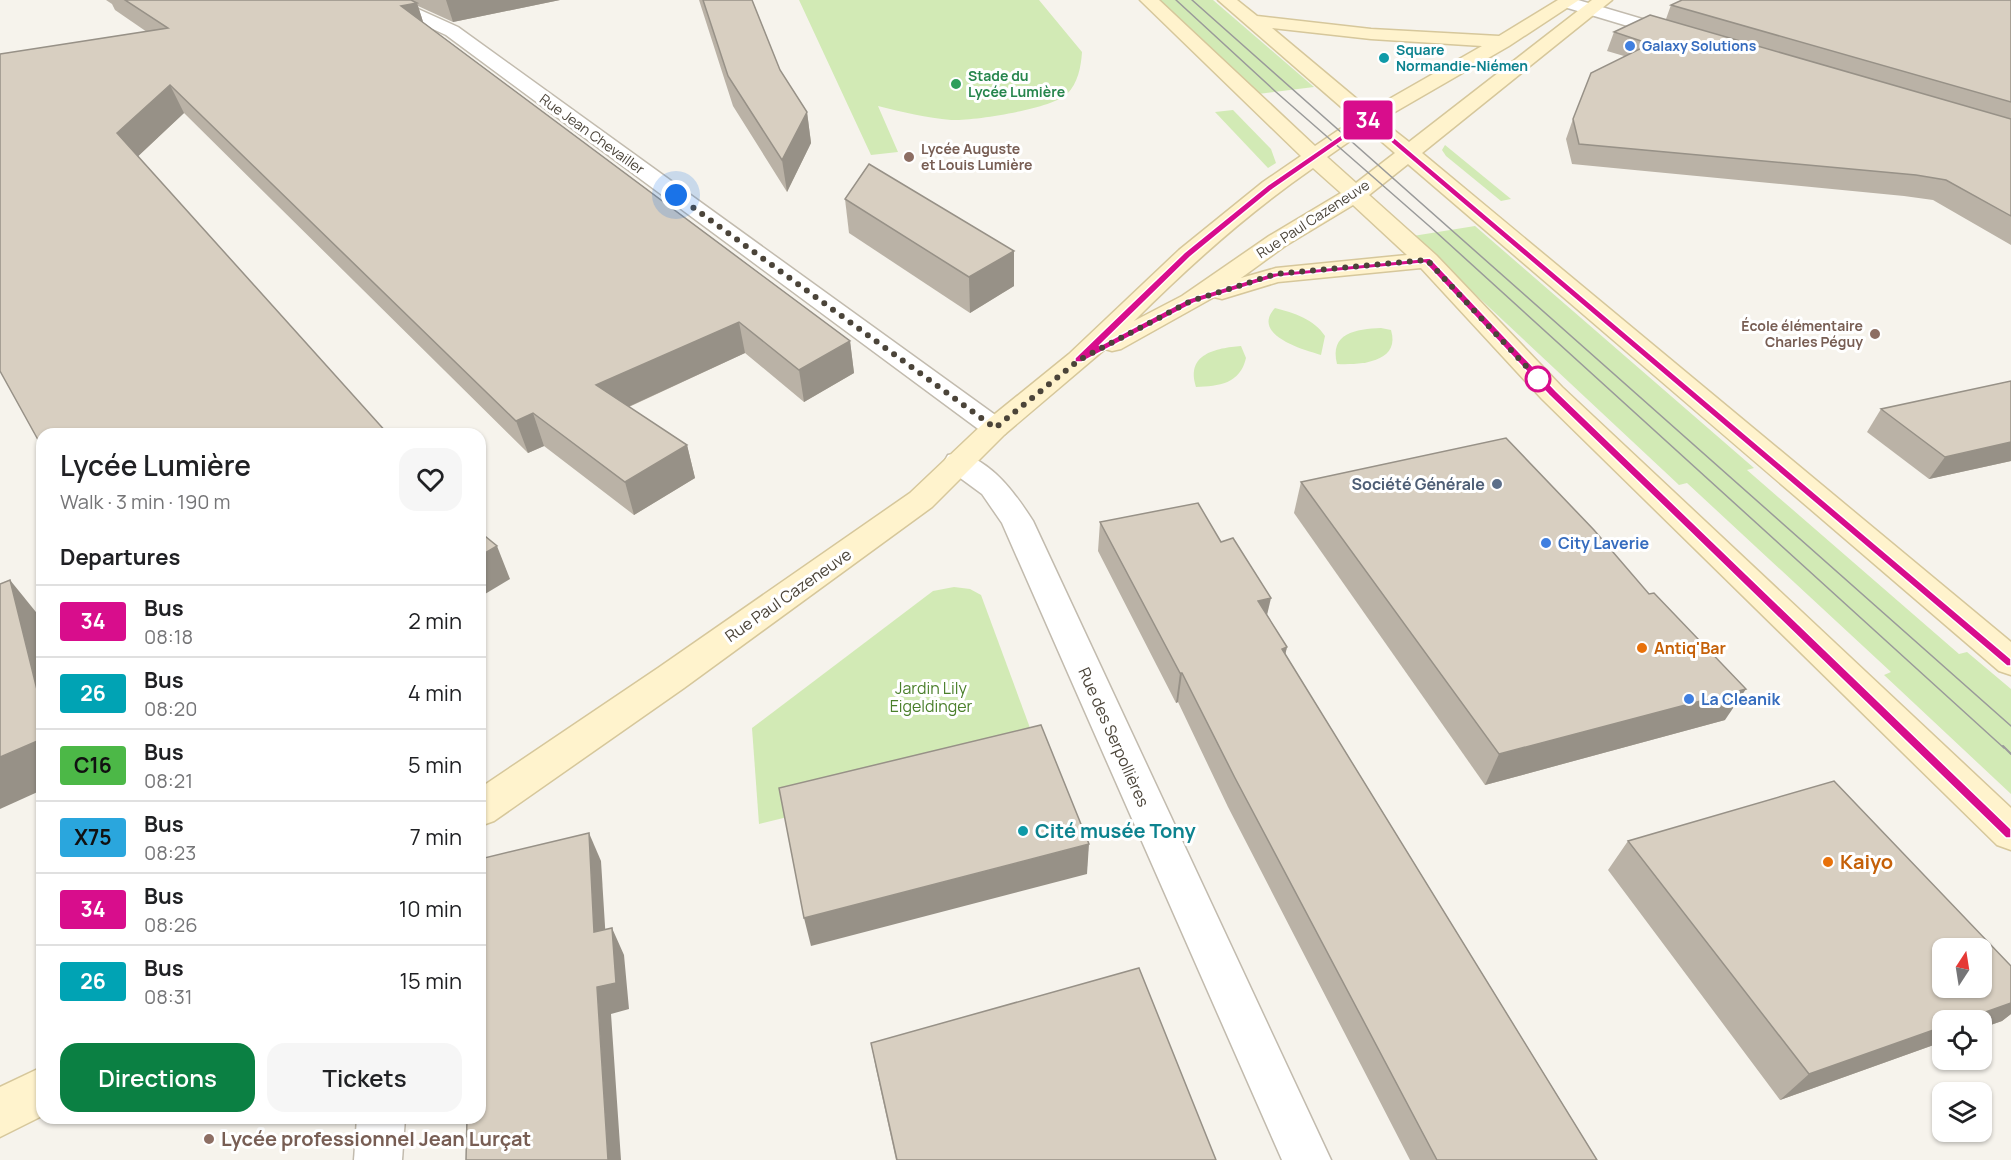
<!DOCTYPE html>
<html lang="en">
<head>
<meta charset="utf-8">
<style>
	:root { --surface:#fff; --page:#f6f6f6; --text:#202124; --muted:#757577; --line:#e0e0e0; --accent:#0b8043 }
	body { margin:0; font-family:Manrope,sans-serif; background:var(--page); color:var(--text); height:100vh; display:flex; flex-direction:column; font-size:22px; white-space:nowrap }
	* { box-sizing:border-box; margin:0 }
	p { font-size:20px; color:var(--muted) }
	.icon { flex:none; width:33px; height:33px; fill:none; stroke:currentColor; stroke-width:2; stroke-linecap:round; stroke-linejoin:round }
	.map { position:relative; flex:1; overflow:hidden }
	.side { position:absolute; left:36px; top:428px; width:450px; height:696px; display:flex; flex-direction:column; background:var(--surface); border-radius:18px; box-shadow:0 2px 4px #0004 }
	.side>* { flex:none }
	.badge { padding:0 12px; border-radius:4px; font-size:21px; line-height:39px }
	.needle { width:39px; rotate:12deg }
	.fabs { position:absolute; left:1932px; top:938px; display:grid; gap:12px }
	.fabs a { display:grid; place-items:center; width:60px; height:60px; border-radius:12px; background:var(--surface); box-shadow:0 2px 4px #0004; font-size:30px }
	.you { position:absolute; width:30px; height:30px; margin:-15px; border:4px solid #fff; border-radius:50%; background:#1a73e8; box-shadow:0 0 0 9px #1a73e833 }
	.map>.badge { position:absolute; translate:-50% -50%; box-shadow:0 0 0 3px #fff }
	h2 { padding:0 24px; font-size:22px; line-height:54px }
	.round { display:grid; place-items:center; flex:none; width:63px; height:63px; border-radius:18px; background:var(--page) }
	.head { display:flex; align-items:center; justify-content:space-between; height:102px; padding:0 24px }
	h1 { font-size:28px; font-weight:600; line-height:45px }
	.primary-button { display:flex; gap:12px; margin-top:auto; padding:12px 24px }
	.primary-button a { flex:1; height:69px; border-radius:18px; background:var(--accent); color:#fff; font-size:24px; font-weight:600; line-height:69px; text-align:center }
	.primary-button a+a { background:var(--page); color:var(--text) }
	ul { padding:0; list-style:none }
	li { display:flex; align-items:center; gap:18px; height:72px; padding:0 24px; border-top:2px solid var(--line) }
	li div { flex:1 }
	li b { display:block; font-size:22px }
	li em { font-style:normal }
	li .badge { min-width:66px; font-weight:700; text-align:center }
	.map>svg:first-child { display:block }
</style>
</head>
<body>
<div class="map">
<svg width="2011" height="1160" viewBox="0 0 2011 1160">
	<rect width="100%" height="100%" fill="#f6f3ec"/>
	<g fill="#d2eab5">
		<path d="M799,0H1039L1082,52C1081,67 1078,83 1067,94C1052,109 972,121 951,120C927,118 902,112 878,106L898,152L871,155Z"/>
		<path d="M1157,0H1213L1314,87L1258,94Z"/>
		<path d="M1233,110L1271,149L1276,163L1268,168L1215,112Z"/>
		<path d="M1445,145L1511,199L1501,201L1446,156L1442,150Z"/>
		<path d="M1475,226L1754,468L1747,470L1959,654L1967,652L2011,689V794L1884,675L1891,672L1687,483L1679,485L1413,236Z"/>
		<path d="M1275,308C1294,313 1314,319 1325,336L1321,355C1304,350 1250,335 1275,308Z"/>
		<path d="M1381,328L1391,330C1401,363 1359,365 1337,364C1329,333 1356,329 1381,328Z"/>
		<path d="M1241,346L1246,358C1240,384 1219,386 1196,387C1185,354 1216,348 1241,346Z"/>
		<path d="M954,587L970,589L981,595L1040,755L759,824L752,728L933,591Z"/>
	</g>
	<g fill="none" stroke-linecap="round" stroke-linejoin="round">
		<g stroke="#c2bbae" stroke-width="3">
			<g id="street">
				<path d="M375,0H398L458,27L1005,422L1009,428L1005,434L995,437L985,434L446,35L378,4Z"/>
				<path d="M1560,0H1578L1683,31L1686,35L1683,39H1671L1561,6Z"/>
				<path d="M959,453C992,461 1015,493 1033,521L1331,1160H1282L1002,523L982,494L948,469L944,462L948,455Z"/>
				<path d="M357,1118H405L402,1160H354Z"/>
			</g>
		</g>
		<g stroke="#d6c79b" stroke-width="3">
			<g id="secondary">
				<path d="M1140,0H1159L1315,146L1355,119L1218,0H1237L1257,16L1371,29L1499,36L1558,0H1579L1509,46L1381,120L1409,142L1592,0H1612L1422,153L2011,642V675L1999,671L1408,164L1369,195L1436,255L1562,387L2011,808V850L1997,845L1542,399L1421,268L1278,282L1222,299L1214,297L1121,349L1112,351L1105,349L1005,434L932,507L684,688L494,821L480,826V788L658,668L910,493L985,422L1069,354L1179,250L1263,182L1301,156ZM1272,28L1371,39L1482,46L1370,110ZM1367,129L1395,153L1356,183L1327,157ZM1313,168L1341,193L1269,236L1182,296L1134,321C1190,265 1248,213 1313,168ZM1353,205L1407,255L1276,268L1241,278L1285,246Z"/>
				<path d="M42,1067V1116L0,1137V1087Z"/>
			</g>
		</g>
		<use href="#street" fill="#fff" fill-rule="evenodd"/>
		<use href="#secondary" fill="#fff3cd" fill-rule="evenodd"/>
		<g stroke="#9a9a9a" stroke-width="1.5">
			<path d="M1176,0L1276,92L1436,232L2004,748"/>
			<path d="M1192,0L2011,726"/>
		</g>
		<path stroke="#9a9a9a" stroke-width="2" d="M2003,746L2011,754"/>
	</g>
	<g fill="#bab2a6">
		<path d="M106,0H560L453,22L418,6L423,22L850,341L854,373L804,402L745,353L629,407L687,445L695,478L634,515L544,446L528,453L184,113L138,156L42,434L147,32L115,10L112,4Z"/>
		<path d="M699,0H752L780,70L807,112L811,143L787,192L733,106Z"/>
		<path d="M2011,0V245L1933,200L1904,196L1572,164L1566,139L1573,119L1624,56L1607,51L1614,32L1666,19L1671,5Z"/>
		<path d="M845,199L1014,251V286L970,313L849,233Z"/>
		<path d="M2011,381V461L1929,479L1867,432L1881,409Z"/>
		<path d="M1301,482L1725,720L1485,785L1294,513Z"/>
		<path d="M1100,522L1267,615L1287,647L1285,654L1597,1160H1410L1228,807L1178,702L1176,703L1098,551Z"/>
		<path d="M1628,841L2011,966V1014L2002,1021L1982,1028V1020H1942V1042L1780,1100L1608,870Z"/>
		<path d="M871,1043L1216,1160H896L876,1069Z"/>
	</g>
	<g fill="#979187">
		<path d="M446,0H560L453,22Z"/>
		<path d="M417,3L425,28L401,6Z"/>
		<path d="M170,85L184,113L132,162L117,133Z"/>
		<path d="M807,112L811,143L787,192L782,160Z"/>
		<path d="M1014,251V286L970,313L969,277Z"/>
		<path d="M739,322L745,353L606,417L596,385Z"/>
		<path d="M850,341L854,373L804,402L799,370Z"/>
		<path d="M533,413L544,446L528,453L516,421Z"/>
		<path d="M2011,442V461L1929,479L1945,457Z"/>
		<path d="M687,445L695,478L634,515L625,482Z"/>
		<path d="M497,546L510,579L480,597V556Z"/>
		<path d="M10,580L40,617L42,624V710Z"/>
		<path d="M1271,598L1264,628L1258,601Z"/>
		<path d="M1287,647L1280,677L1282,649Z"/>
		<path d="M1180,673H1182L1178,702L1176,703Z"/>
		<path d="M1746,689L1725,720L1485,785L1499,754Z"/>
		<path d="M42,739V790L0,809V757Z"/>
		<path d="M589,833L601,861L607,959L594,932Z"/>
		<path d="M1089,844L1087,874L811,946L804,918Z"/>
		<path d="M612,928L624,955L629,1009L611,1014L621,1160H608L597,987Z"/>
		<path d="M2011,1003V1014L2002,1021L1982,1028V1020H1963Z"/>
		<path d="M1942,1027V1042L1780,1100L1809,1074Z"/>
	</g>
	<g fill="#d8cfc1" stroke="#979187" stroke-width="1.5" fill-rule="evenodd">
		<path d="M125,0H411L417,3L401,6L850,341L799,370L739,322L596,385L687,445L625,482L533,413L516,421L170,85L117,133L388,434H42V447L0,371V54L168,28Z"/>
		<path d="M703,0H752L780,70L807,112L782,160L728,76Z"/>
		<path d="M1682,0H2011V102L1671,5Z"/>
		<path d="M1650,15L2011,119V216L1946,180L1916,175L1579,144L1573,119L1591,73L1650,44L1614,32Z"/>
		<path d="M869,164L1014,251L969,277L845,199Z"/>
		<path d="M2011,381V442L1945,457L1881,409Z"/>
		<path d="M1506,438L1594,530L1649,594L1654,593L1746,689L1499,754L1301,482Z"/>
		<path d="M1198,503L1221,542L1233,538L1271,598L1258,601L1287,647L1282,649L1597,1160H1437L1235,778L1182,673H1180L1100,522Z"/>
		<path d="M480,532L497,546L480,556Z"/>
		<path d="M10,580L42,710V739L0,757V584Z"/>
		<path d="M1041,725L1089,844L804,918L779,788Z"/>
		<path d="M1834,781L2011,966V1003L1963,1020H1942V1027L1809,1074L1628,841ZM1942,948H1982V987H1942Z"/>
		<path d="M589,833L594,932L612,928L616,983L597,987L608,1160H466L467,1118H480V859Z"/>
		<path d="M1139,968L1216,1160H897L871,1043Z"/>
	</g>
	<path fill="#d80d8c" stroke="#fff" stroke-width="1.5" d="M1366,118H1371L2011,659V666H2007L1368,123L1273,189L1190,257L1099,346L1188,299L1273,273L1430,258L1556,391L2011,829V838H2006L1549,395L1425,263L1277,277L1194,303L1082,362H1075V358L1184,253L1268,185Z"/>
	<g fill="none" stroke-linecap="round" stroke-linejoin="round">
		<path stroke="#4b4439" stroke-width="6" stroke-dasharray="0 10.8" d="M676,195L995,428L1079,360L1191,301L1276,274L1427,260L1538,379"/>
	</g>
	<g fill="#3f7fe0" stroke="#fff" stroke-width="2">
		<circle cx="1630" cy="46" r="6"/>
		<circle cx="1546" cy="543" r="6"/>
		<circle cx="1689" cy="699" r="6"/>
	</g>
	<g fill="#0f9aa8" stroke="#fff" stroke-width="2">
		<circle cx="1384" cy="58" r="6"/>
		<circle cx="1023" cy="831" r="6"/>
	</g>
	<circle fill="#2e9e5b" stroke="#fff" stroke-width="2" cx="956" cy="84" r="6"/>
	<g fill="#8d6e63" stroke="#fff" stroke-width="2">
		<circle cx="909" cy="157" r="6"/>
		<circle cx="1875" cy="334" r="6"/>
		<circle cx="209" cy="1139" r="6"/>
	</g>
	<circle fill="#fff" stroke="#d80d8c" stroke-width="3" cx="1538" cy="379" r="12"/>
	<circle fill="#5c6f8a" stroke="#fff" stroke-width="2" cx="1497" cy="484" r="6"/>
	<g fill="#e8710a" stroke="#fff" stroke-width="2">
		<circle cx="1642" cy="648" r="6"/>
		<circle cx="1828" cy="862" r="6"/>
	</g>
	<g text-anchor="middle" stroke-width="6" stroke-linejoin="round" paint-order="stroke">
		<g font-size="14" font-weight="bold" fill="#366cbe" stroke="#fff" text-anchor="start">
			<text x="1642" y="51">Galaxy Solutions</text>
		</g>
		<g font-size="14" font-weight="bold" fill="#0d838f" stroke="#fff" text-anchor="start">
			<text x="1396" y="55">Square<tspan x="1396" dy="16">Normandie-Niémen</tspan></text>
		</g>
		<g font-size="14" font-weight="bold" fill="#27864d" stroke="#fff" text-anchor="start">
			<text x="968" y="81">Stade du<tspan x="968" dy="16">Lycée Lumière</tspan></text>
		</g>
		<g font-size="14" fill="#4b4439" stroke="#fff">
			<text transform="translate(592 134) rotate(36)" y="5">Rue Jean Chevailler</text>
			<text transform="translate(1313 219) rotate(-33)" y="5">Rue Paul Cazeneuve</text>
		</g>
		<g font-size="14" font-weight="bold" fill="#785e54" stroke="#fff" text-anchor="start">
			<text x="921" y="154">Lycée Auguste<tspan x="921" dy="16">et Louis Lumière</tspan></text>
			<text x="1863" y="331" text-anchor="end">École élémentaire<tspan x="1863" dy="16">Charles Péguy</tspan></text>
		</g>
		<g font-size="16" font-weight="bold" fill="#4e5e75" stroke="#fff" text-anchor="end">
			<text x="1485" y="490">Société Générale</text>
		</g>
		<g font-size="16" font-weight="bold" fill="#366cbe" stroke="#fff" text-anchor="start">
			<text x="1558" y="549">City Laverie</text>
			<text x="1701" y="705">La Cleanik</text>
		</g>
		<g font-size="16" fill="#4b4439" stroke="#fff">
			<text transform="translate(788 595) rotate(-35)" y="6">Rue Paul Cazeneuve</text>
			<text transform="translate(1114 737) rotate(66)" y="6">Rue des Serpollières</text>
		</g>
		<g font-size="16" font-weight="bold" fill="#c56008" stroke="#fff" text-anchor="start">
			<text x="1654" y="654">Antiq'Bar</text>
		</g>
		<g font-size="16" fill="#4a7f2a" stroke="#fff">
			<text x="931" y="694">Jardin Lily<tspan x="931" dy="18">Eigeldinger</tspan></text>
		</g>
		<g font-size="20" font-weight="bold" fill="#0d838f" stroke="#fff" text-anchor="start">
			<text x="1035" y="838">Cité musée Tony</text>
		</g>
		<g font-size="20" font-weight="bold" fill="#c56008" stroke="#fff" text-anchor="start">
			<text x="1840" y="869">Kaiyo</text>
		</g>
		<g font-size="20" font-weight="bold" fill="#785e54" stroke="#fff" text-anchor="start">
			<text x="221" y="1146">Lycée professionnel Jean Lurçat</text>
		</g>
	</g>
</svg>
<div class="fabs">
<a><svg class="needle" viewBox="-14 -14 28 28"><path d="M0-13l5 13h-10z" fill="#e53935"/><path d="M0 13l5-13h-10z" fill="#757577"/></svg></a>
<a><svg class="icon" aria-label="locate" viewBox="0 0 24 24"><circle cx="12" cy="12" r="6"/><path d="M12 2v4M12 18v4M2 12h4M18 12h4"/></svg></a>
<a><svg class="icon" aria-label="layers" viewBox="0 0 24 24"><path d="M12 4l9 5-9 5-9-5zM3 14l9 5 9-5"/></svg></a>
</div>
<div class="you" style="left:676px;top:195px"></div>
<b class="badge" style="left:1368px;top:120px;background:#d80d8c;color:#fff">34</b>
<section class="side">
<div class="head"><div><h1>Lycée Lumière</h1><p>Walk · 3 min · 190 m</p></div><a class="round"><svg class="icon" aria-label="heart" viewBox="0 0 24 24"><path d="M12 20l-8-8c-3-5 5-10 8-4 3-6 11-1 8 4z"/></svg></a></div>
<h2>Departures</h2>
<ul>
<li><span class="badge" style="background:#d80d8c;color:#fff">34</span><div><b>Bus</b><p>08:18</p></div><em>2 min</em></li>
<li><span class="badge" style="background:#00a3b4;color:#fff">26</span><div><b>Bus</b><p>08:20</p></div><em>4 min</em></li>
<li><span class="badge" style="background:#4cb847;color:#111">C16</span><div><b>Bus</b><p>08:21</p></div><em>5 min</em></li>
<li><span class="badge" style="background:#2aa6dd;color:#111">X75</span><div><b>Bus</b><p>08:23</p></div><em>7 min</em></li>
<li><span class="badge" style="background:#d80d8c;color:#fff">34</span><div><b>Bus</b><p>08:26</p></div><em>10 min</em></li>
<li><span class="badge" style="background:#00a3b4;color:#fff">26</span><div><b>Bus</b><p>08:31</p></div><em>15 min</em></li>
</ul>
<div class="primary-button"><a>Directions</a><a>Tickets</a></div>
</section>
</div>
</body>
</html>
